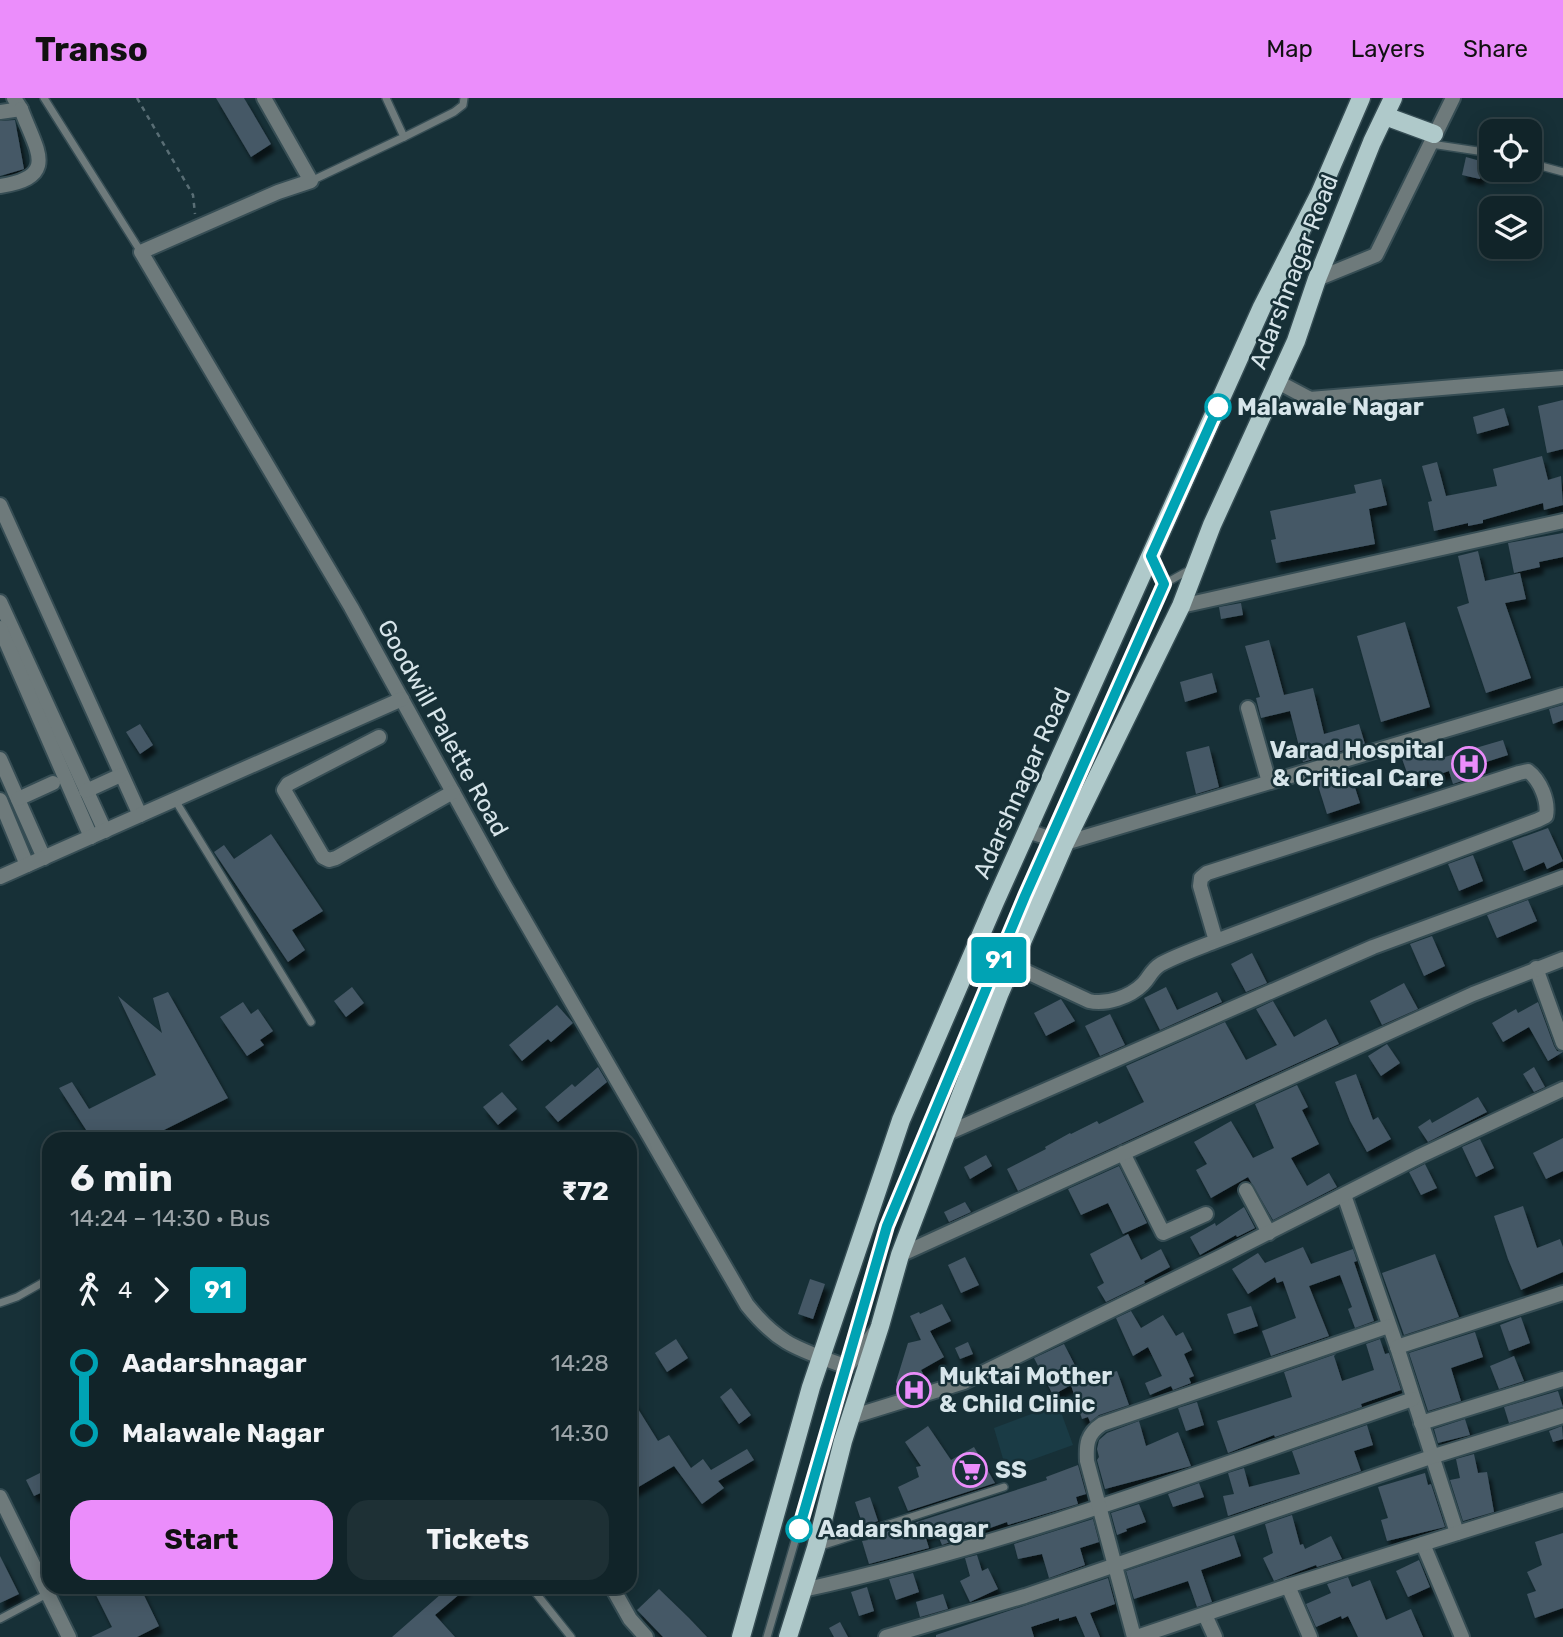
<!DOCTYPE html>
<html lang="en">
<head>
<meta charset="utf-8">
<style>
	:root { --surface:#112429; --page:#1e3035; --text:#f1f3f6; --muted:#9ca4a8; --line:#304146; --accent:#eb8dfb }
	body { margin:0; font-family:Rubik,sans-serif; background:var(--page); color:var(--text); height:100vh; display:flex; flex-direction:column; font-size:26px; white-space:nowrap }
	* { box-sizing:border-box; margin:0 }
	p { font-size:23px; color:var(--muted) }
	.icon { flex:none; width:38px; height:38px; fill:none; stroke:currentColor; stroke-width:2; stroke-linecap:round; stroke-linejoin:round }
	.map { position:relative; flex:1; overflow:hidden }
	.sheet { position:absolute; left:42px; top:1034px; width:595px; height:462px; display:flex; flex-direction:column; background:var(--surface); border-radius:21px; box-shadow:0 4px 18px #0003,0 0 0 2px var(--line) }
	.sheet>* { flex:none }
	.badge { padding:0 14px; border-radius:5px; font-size:24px; line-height:46px }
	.fabs { position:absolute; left:1479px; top:21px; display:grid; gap:14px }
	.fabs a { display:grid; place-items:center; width:63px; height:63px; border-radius:14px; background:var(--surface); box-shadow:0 4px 18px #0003,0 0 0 2px var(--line); font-size:35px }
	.map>.badge { position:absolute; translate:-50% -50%; box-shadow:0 0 0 4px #fff }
	.legs { display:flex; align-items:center; gap:10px; height:77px; padding:0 28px; font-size:23px }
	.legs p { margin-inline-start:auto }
	.head { display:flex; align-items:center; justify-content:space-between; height:119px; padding:0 28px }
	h1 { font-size:38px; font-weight:700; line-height:52px }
	.primary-button { display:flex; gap:14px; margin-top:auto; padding:14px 28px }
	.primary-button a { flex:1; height:80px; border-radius:21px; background:var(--accent); color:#111; font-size:28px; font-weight:700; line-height:80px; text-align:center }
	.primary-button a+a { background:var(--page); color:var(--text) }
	ul { padding:0 28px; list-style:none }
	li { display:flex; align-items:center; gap:24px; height:70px; font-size:26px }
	li i { display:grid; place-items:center; width:10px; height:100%; margin:0 9px; background:currentColor }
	li i::after { content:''; width:18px; height:18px; margin:-9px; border:5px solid; border-radius:50%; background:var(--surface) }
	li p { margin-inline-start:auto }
	li:first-child i { background:linear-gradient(#0000 50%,currentColor 0) }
	li:last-child i { background:linear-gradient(currentColor 50%,#0000 0) }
	header { display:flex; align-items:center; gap:42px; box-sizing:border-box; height:98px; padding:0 35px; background:var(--accent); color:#111 }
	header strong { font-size:33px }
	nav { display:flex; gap:38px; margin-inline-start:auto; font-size:24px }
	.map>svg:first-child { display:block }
</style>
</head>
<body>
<header>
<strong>Transo</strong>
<nav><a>Map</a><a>Layers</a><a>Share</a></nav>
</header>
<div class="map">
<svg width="1563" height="1539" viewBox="0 0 1563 1539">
	<defs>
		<filter id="shadow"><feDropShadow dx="4" dy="7" stdDeviation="2" flood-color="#0009"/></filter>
	</defs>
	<rect width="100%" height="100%" fill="#173037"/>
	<path fill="#1a3b45" d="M1058,1306L1073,1347L1006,1371L994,1330Z"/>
	<g fill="#455866" filter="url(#shadow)">
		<path d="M216,0H244L271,46L251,59Z"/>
		<path d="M15,22L24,71L0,78V23Z"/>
		<path d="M1466,59L1484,64L1480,81L1462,77Z"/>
		<path d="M1563,302V351L1547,355L1538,308Z"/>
		<path d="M1504,310L1509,327L1477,336L1473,319Z"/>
		<path d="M1542,358L1548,382L1561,378L1563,407L1544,412L1543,405L1483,422V425L1468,428V425L1434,433L1428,404L1432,403L1422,368L1437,364L1446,398L1497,388L1493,371Z"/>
		<path d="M1381,381L1387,407L1369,411L1375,446L1276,465L1271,442L1276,441L1270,413L1356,395L1354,387Z"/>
		<path d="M1563,435V459L1539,464L1540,469L1514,475L1508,445Z"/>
		<path d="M1478,453L1485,483L1520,475L1526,501L1505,505L1531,580L1486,595L1457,509L1469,505L1458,458Z"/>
		<path d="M1241,505L1243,517L1221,521L1219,509Z"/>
		<path d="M1405,524L1430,609L1381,624L1357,538Z"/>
		<path d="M1269,542L1284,597L1313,590L1324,636L1359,626L1365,646L1303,664L1290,613L1261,620L1256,600L1260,599L1245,548Z"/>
		<path d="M1212,575L1217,594L1185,604L1180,584Z"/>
		<path d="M1563,607V622L1553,626L1549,611Z"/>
		<path d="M140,626L153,647L140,656L126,634Z"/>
		<path d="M1503,642L1508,657L1483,665L1486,675L1453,686L1449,673L1411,686L1400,655L1433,646L1438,661Z"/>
		<path d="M1209,648L1219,689L1196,696L1186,654Z"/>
		<path d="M1349,671L1360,705L1327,716L1316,681Z"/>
		<path d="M1548,730L1563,763L1547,771L1544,764L1524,773L1512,743Z"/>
		<path d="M271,736L323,813L292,832L305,852L288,864L214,754L224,747L234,761Z"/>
		<path d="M1473,757L1483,783L1459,793L1448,766Z"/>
		<path d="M1528,802L1537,823L1497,840L1487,817Z"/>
		<path d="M1432,838L1445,868L1424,878L1410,846Z"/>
		<path d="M1252,855L1267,885L1246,894L1231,866Z"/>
		<path d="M1404,885L1418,911L1382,927L1370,903Z"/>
		<path d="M352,889L364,905L346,919L334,903Z"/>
		<path d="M1166,889L1177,912L1217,894L1222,904L1160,932L1144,900Z"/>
		<path d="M168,894L228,1000L146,1041H92L59,990L72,984L89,1011L156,977L118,898L162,935L153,900Z"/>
		<path d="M1061,901L1075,923L1046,938L1034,915Z"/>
		<path d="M1273,903L1294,939L1326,921L1339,946L1018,1093L1007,1071L1046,1051L1045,1049L1070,1035L1071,1036L1097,1023L1099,1026L1144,1004L1126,968L1225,924L1246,962L1277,947L1256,911Z"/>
		<path d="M243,904L251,916L258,911L273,933L260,942L264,947L247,958L220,919Z"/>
		<path d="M1538,904L1554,948L1557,953L1563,954L1548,963L1529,929L1503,944L1492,925L1516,911L1518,915Z"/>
		<path d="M557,907L573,925L551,944L548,941L522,963L509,947Z"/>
		<path d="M1110,916L1125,947L1100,958L1085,928Z"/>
		<path d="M1387,946L1400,965L1381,978L1368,958Z"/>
		<path d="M598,969L607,984L558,1024L545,1009L572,986L575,989Z"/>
		<path d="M1534,969L1545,989L1534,994L1523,976Z"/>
		<path d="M1356,976L1373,1022L1378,1019L1391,1041L1367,1054L1350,1023L1335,984Z"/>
		<path d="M1297,987L1308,1009L1302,1012L1319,1046L1291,1060L1307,1088L1329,1075L1337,1089L1273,1122L1248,1079L1211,1100L1196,1072L1207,1066L1194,1044L1231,1023L1253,1060L1274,1050L1255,1006Z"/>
		<path d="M502,994L517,1011L498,1027L483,1009Z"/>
		<path d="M1478,999L1487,1014L1428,1044L1418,1029L1430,1021L1432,1025Z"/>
		<path d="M1563,1040V1073L1546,1081L1533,1055Z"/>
		<path d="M1480,1041L1494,1070L1476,1079L1462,1049Z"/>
		<path d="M986,1057L992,1068L970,1081L964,1069Z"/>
		<path d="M1425,1066L1437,1090L1421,1097L1409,1074Z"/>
		<path d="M1119,1068L1147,1125L1123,1136L1108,1105L1081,1117L1068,1091Z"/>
		<path d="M965,1104L971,1114L949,1124L944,1114Z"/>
		<path d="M1523,1108L1537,1150L1560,1141L1563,1149V1174L1521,1192L1508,1161L1494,1118Z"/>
		<path d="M1244,1109L1255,1130L1237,1139L1236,1137L1200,1157L1190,1139L1215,1125L1216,1128Z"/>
		<path d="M1128,1136L1141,1162L1161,1151L1170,1169L1144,1183L1145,1185L1106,1204L1097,1189L1104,1185L1090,1156Z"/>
		<path d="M1303,1149L1311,1166L1353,1151L1357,1163L1354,1164L1374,1223L1355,1230L1348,1211L1352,1209L1340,1177L1309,1188L1329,1238L1271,1258L1262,1233L1296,1220L1283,1183L1277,1185L1275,1179L1248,1196L1232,1171L1258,1155L1265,1165Z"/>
		<path d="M1435,1156L1459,1219L1404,1237L1382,1175Z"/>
		<path d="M965,1159L979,1187L961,1195L948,1167Z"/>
		<path d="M810,1181L825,1186L813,1221L798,1216Z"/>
		<path d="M942,1206L951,1223L930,1233L944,1259L921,1272L928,1285L901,1293L896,1284L908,1245L921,1242L910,1218L919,1214L920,1216Z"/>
		<path d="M1251,1208L1258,1228L1234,1236L1227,1216Z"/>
		<path d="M1131,1213L1141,1230L1163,1217L1176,1238L1183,1234L1192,1252L1184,1256L1194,1278L1189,1280L1191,1285L1173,1292L1171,1288L1150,1297L1145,1285L1162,1278L1148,1249L1133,1258L1116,1220Z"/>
		<path d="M1521,1219L1530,1245L1509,1253L1500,1227Z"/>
		<path d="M1475,1234L1483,1259L1451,1270L1461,1303L1428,1313L1409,1255Z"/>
		<path d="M676,1241L688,1260L667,1274L655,1255Z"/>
		<path d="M1380,1241L1385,1256L1389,1255L1401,1292L1361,1306L1362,1309L1275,1339L1274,1337L1228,1355L1217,1323L1292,1299L1284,1274L1336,1256L1334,1258L1342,1283L1374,1272L1366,1246Z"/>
		<path d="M968,1244L973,1256L960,1261L955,1250Z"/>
		<path d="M1064,1246L1083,1283L1117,1273L1129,1307L1099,1317L1090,1324L1088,1319L1082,1321L1071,1287L1053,1297L1034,1260Z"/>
		<path d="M1514,1258L1524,1283L1499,1291L1490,1268Z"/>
		<path d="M731,1290L751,1317L739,1326L720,1299Z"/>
		<path d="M1558,1293L1563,1309L1509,1325L1504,1309Z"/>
		<path d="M630,1298L658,1343L669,1337L691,1370L703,1361L711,1372L747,1351L754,1362L718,1383L724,1390L702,1406L674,1368L630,1394Z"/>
		<path d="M1197,1304L1204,1327L1186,1333L1178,1310Z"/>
		<path d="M1465,1321L1470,1337L1438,1345L1434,1331Z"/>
		<path d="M1139,1323L1146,1348L1178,1334L1191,1368L1105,1391L1097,1362L1099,1359L1097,1351L1099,1342L1107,1335Z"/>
		<path d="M1367,1327L1373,1347L1354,1353L1361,1373L1228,1418L1223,1398L1234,1396L1228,1375L1244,1370L1249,1389L1300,1376L1292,1353Z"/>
		<path d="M928,1328L951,1362L974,1349L995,1385L908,1413L898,1389L919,1379L916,1369L921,1368L905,1344Z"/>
		<path d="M1562,1328L1563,1341L1553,1344L1549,1333Z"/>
		<path d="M1474,1356L1478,1375L1487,1374L1494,1414L1463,1423L1450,1382L1460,1380L1456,1361Z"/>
		<path d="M1078,1367L1086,1396L1076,1399L1078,1406L1008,1427L1007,1424L942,1447L936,1432L925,1437L929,1450L869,1466L862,1443L868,1442L867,1440L1047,1382L1046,1379Z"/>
		<path d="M42,1374L49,1391L34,1398L26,1382Z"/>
		<path d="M1425,1375L1428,1387L1431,1386L1445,1429L1387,1443L1381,1422L1388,1420L1378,1389Z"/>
		<path d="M1199,1385L1204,1399L1173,1409L1168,1396Z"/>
		<path d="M870,1399L878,1423L863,1428L855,1404Z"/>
		<path d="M1139,1406L1146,1424L1126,1431L1127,1433L1117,1437L1111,1415Z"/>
		<path d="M1292,1417L1300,1447L1303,1446L1305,1451L1331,1438L1342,1461L1317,1469L1316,1467L1274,1483L1263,1460L1273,1455L1265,1426Z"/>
		<path d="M1093,1421L1099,1444L1080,1450L1085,1467L1049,1480L1042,1456L1018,1461L1014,1446Z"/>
		<path d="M1563,1435V1510L1535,1520L1527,1496L1536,1493L1527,1474L1542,1467L1535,1444Z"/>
		<path d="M1234,1437L1241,1458L1201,1472L1212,1504L1197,1509L1188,1483L1134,1501L1126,1473Z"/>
		<path d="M977,1457L982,1473L988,1470L998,1491L970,1504L960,1483L970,1478L965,1460Z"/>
		<path d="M0,1458L19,1496L0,1505Z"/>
		<path d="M1419,1462L1430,1489L1408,1499L1396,1473Z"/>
		<path d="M913,1475L919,1494L896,1502L889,1481Z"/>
		<path d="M1348,1479L1352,1489L1370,1482L1386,1522L1411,1511L1423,1539H1358L1348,1518L1342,1521L1341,1518L1316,1529L1306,1506L1331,1495L1327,1486Z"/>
		<path d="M1108,1480L1115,1506L1090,1515L1100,1539H1085L1076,1518L1059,1523V1520L1031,1529L1034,1539H936V1537Z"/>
		<path d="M92,1489H140L159,1528L137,1539H91L112,1529Z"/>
		<path d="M449,1489H468L435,1517L455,1539H392Z"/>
		<path d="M867,1489L874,1513L859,1518L851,1494Z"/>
		<path d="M659,1491L689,1520L707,1539H663L637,1512Z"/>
		<path d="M943,1496L948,1511L920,1519L916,1504Z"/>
		<path d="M840,1524L848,1539H834L829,1530Z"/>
	</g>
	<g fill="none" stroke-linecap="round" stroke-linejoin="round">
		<g stroke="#364d54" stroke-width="10">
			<g id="lane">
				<path d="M44,0L141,154"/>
				<path d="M404,39L454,14L463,7L464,0"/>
				<path d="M1431,46L1491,55"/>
				<path d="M1530,65L1563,74"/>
				<path d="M311,83L404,39L386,0"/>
				<path d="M1152,462L1164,486"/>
				<path d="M175,702L311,924"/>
				<path d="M0,1205L17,1199L49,1181"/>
				<path d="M818,1449L1004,1389"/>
				<path d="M531,1489L571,1539"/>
				<path d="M0,1521L47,1496"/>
				<path d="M767,1539L887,1128L1025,798L1164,486L1191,471"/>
			</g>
		</g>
		<g stroke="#364d54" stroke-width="18">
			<g id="street">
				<path d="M264,0L311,83L278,94L141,154L351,509L503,785L747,1207C780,1248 799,1251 847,1269L875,1234"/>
				<path d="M0,14L21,11L14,0"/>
				<path d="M0,88C60,79 36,52 21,11"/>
				<path d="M1317,181L1376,157L1453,0"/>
				<path d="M1278,284L1310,301L1563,280"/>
				<path d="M0,407L140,717"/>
				<path d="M0,504L105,733"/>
				<path d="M1181,508L1563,423"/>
				<path d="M0,530L91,739"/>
				<path d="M1248,610L1269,684"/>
				<path d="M379,639L288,686L284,692L323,759L329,762L336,760L453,694"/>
				<path d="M0,661L44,760"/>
				<path d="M86,693L121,677"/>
				<path d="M18,701L53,685"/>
				<path d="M0,702L27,767"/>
				<path d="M1027,733L1065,745L1563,597"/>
				<path d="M0,779L402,601"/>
				<path d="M1012,867L1089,903C1106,907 1130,899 1143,886C1150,879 1151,872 1161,866C1178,857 1198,850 1216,843L1200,788L1201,780L1207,775L1519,675L1528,673C1540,682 1549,703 1546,718L1538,722L1216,843"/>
				<path d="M1536,870L1563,945"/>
				<path d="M943,1037L1373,849L1563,779"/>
				<path d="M1123,1055L1163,1135L1206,1116"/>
				<path d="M1246,1092L1269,1135"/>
				<path d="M1344,1097L1397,1249L1457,1435"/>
				<path d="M900,1157L1473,896L1563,861"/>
				<path d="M1397,1249L1563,1195"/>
				<path d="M851,1319L964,1284L1222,1158L1420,1058L1563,991"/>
				<path d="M1421,1325L1563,1281"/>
				<path d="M0,1399L69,1539"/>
				<path d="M1423,1446L1462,1539"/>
				<path d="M1288,1488L1310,1539"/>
				<path d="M612,1489L630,1521L646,1539"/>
				<path d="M803,1492C1011,1446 1212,1370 1413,1301"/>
				<path d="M1205,1517L1215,1539"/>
				<path d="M886,1539L1025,1498L1431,1359L1563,1318"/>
				<path d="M1134,1539L1087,1363C1086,1346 1087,1336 1102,1326L1389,1228"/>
				<path d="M1137,1539L1288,1488L1563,1402"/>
			</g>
		</g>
		<g stroke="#364d54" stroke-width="21">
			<g id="primary">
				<path d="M1385,18L1434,36"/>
				<path d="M741,1539L811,1289L901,1022L995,804L1262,209L1320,95L1361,0"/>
				<path d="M788,1539L816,1450L843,1343L880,1228L900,1157L999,897L1065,745L1181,508L1212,427L1296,243L1317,181L1372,44L1393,0"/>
			</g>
		</g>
		<path stroke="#596e75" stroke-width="2.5" stroke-dasharray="5 5" stroke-linecap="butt" d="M137,0L193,97L195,116"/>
		<use href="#lane" stroke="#6e7a7b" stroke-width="7"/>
		<use href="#street" stroke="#6e7a7b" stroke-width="14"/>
		<use href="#primary" stroke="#afc9ca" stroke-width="18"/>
	</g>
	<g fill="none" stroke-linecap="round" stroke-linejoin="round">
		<g stroke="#fff" stroke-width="16">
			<path id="line-1" d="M799,1431L887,1128L1025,798L1164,486L1151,458L1218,309"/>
		</g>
		<use href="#line-1" stroke="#00a3b4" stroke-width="10"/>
	</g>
	<defs>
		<g id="hospital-ring" transform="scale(1.75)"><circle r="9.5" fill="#173037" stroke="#eb8dfb" stroke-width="1.5"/><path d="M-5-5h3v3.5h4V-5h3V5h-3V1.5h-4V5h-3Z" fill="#eb8dfb"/></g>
		<g id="supermarket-ring" transform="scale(1.75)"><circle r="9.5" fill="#173037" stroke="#eb8dfb" stroke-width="1.5"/><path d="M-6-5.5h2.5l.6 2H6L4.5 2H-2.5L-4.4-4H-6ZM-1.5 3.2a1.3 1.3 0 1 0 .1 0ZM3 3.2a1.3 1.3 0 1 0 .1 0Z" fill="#eb8dfb"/></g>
	</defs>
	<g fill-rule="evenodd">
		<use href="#hospital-ring" x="1469" y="666"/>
		<use href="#hospital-ring" x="914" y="1292"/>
		<use href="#supermarket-ring" x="970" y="1372"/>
	</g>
	<g fill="#fff" stroke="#00a3b4" stroke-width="3.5">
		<circle cx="1218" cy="309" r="12"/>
		<circle cx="799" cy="1431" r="12"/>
	</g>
	<g text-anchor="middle" stroke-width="5" stroke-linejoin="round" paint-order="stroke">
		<g font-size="24" fill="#d7e5ea" stroke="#173037">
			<text transform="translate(1294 174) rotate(-69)" y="8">Adarshnagar Road</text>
			<text transform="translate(443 630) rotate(61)" y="8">Goodwill Palette Road</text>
			<text transform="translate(1022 685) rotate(-66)" y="8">Adarshnagar Road</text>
		</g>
		<g font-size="24" font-weight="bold" fill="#d7e5ea" stroke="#173037" text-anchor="start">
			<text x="1237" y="317">Malawale Nagar</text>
			<text x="818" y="1439">Aadarshnagar</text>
		</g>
		<g font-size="24" font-weight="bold" fill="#d7e5ea" stroke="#173037" text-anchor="start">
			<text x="1444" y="660" text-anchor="end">Varad Hospital<tspan x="1444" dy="28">&amp; Critical Care</tspan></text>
			<text x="939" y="1286">Muktai Mother<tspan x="939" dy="28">&amp; Child Clinic</tspan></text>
			<text x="995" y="1380">SS</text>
		</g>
	</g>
</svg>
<div class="fabs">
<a><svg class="icon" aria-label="locate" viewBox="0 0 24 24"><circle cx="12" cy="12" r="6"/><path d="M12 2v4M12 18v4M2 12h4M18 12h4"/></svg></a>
<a><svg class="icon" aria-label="layers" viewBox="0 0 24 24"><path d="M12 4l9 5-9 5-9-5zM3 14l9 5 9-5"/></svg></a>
</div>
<b class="badge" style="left:999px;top:862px;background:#00a3b4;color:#fff">91</b>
<section class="sheet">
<div class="head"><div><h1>6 min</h1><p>14:24 – 14:30 · Bus</p></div><b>₹72</b></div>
<div class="legs"><svg class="icon" aria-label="walk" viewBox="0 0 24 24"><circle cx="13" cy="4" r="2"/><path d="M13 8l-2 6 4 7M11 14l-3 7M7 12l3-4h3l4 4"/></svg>4<svg class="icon" aria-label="forward" viewBox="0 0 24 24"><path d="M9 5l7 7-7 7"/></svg><b class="badge" style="background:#00a3b4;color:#fff">91</b></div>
<ul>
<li><i style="color:#00a3b4"></i><b>Aadarshnagar</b><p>14:28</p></li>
<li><i style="color:#00a3b4"></i><b>Malawale Nagar</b><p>14:30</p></li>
</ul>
<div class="primary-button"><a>Start</a><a>Tickets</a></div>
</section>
</div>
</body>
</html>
